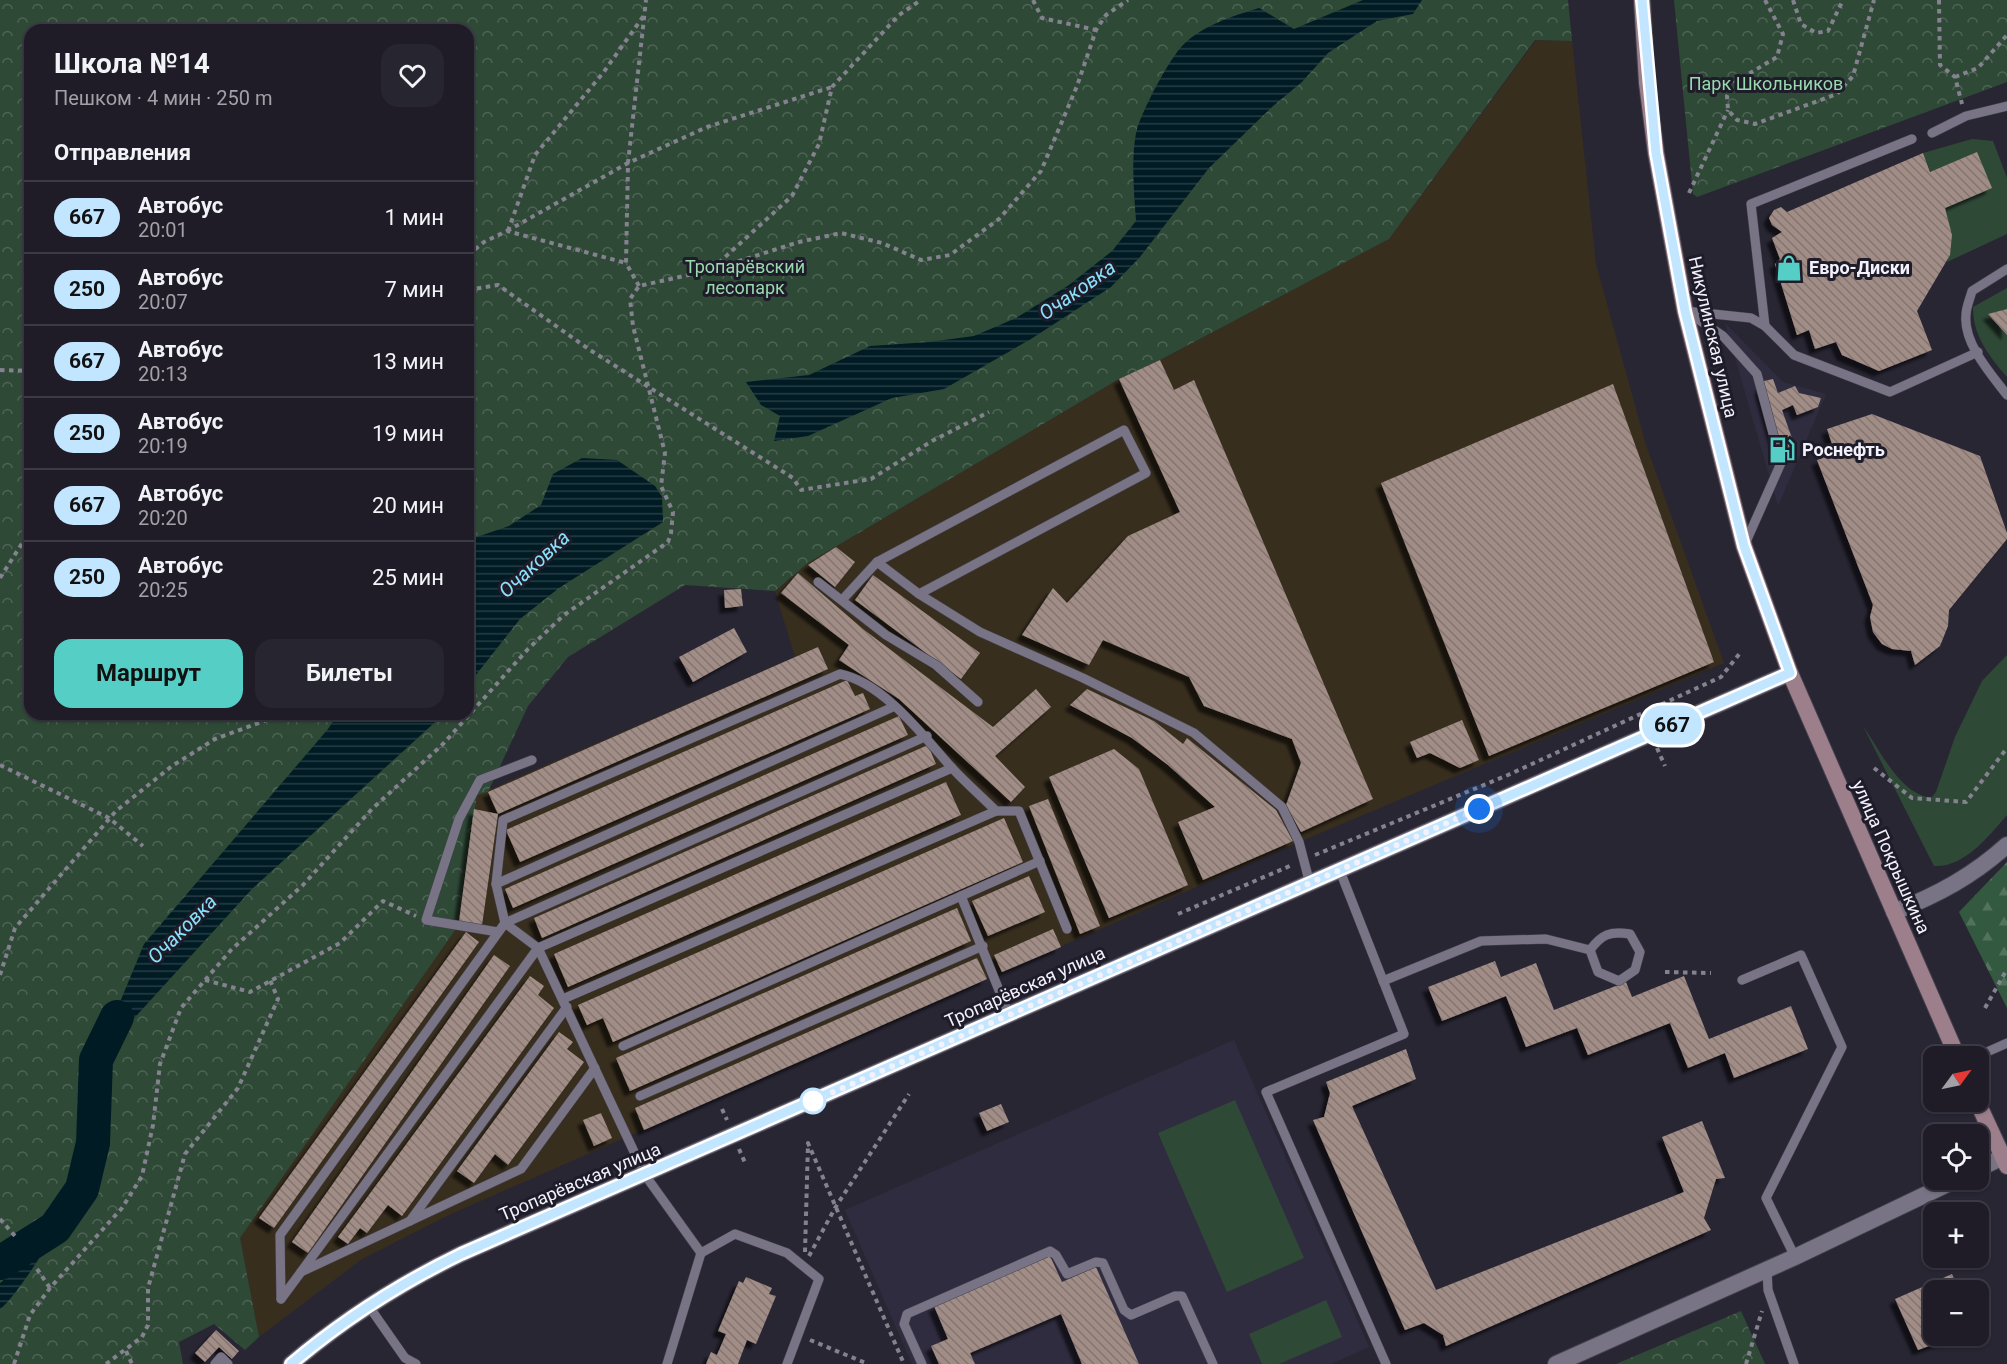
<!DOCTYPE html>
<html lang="ru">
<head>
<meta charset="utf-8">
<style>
	:root { --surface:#1f1c27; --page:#27252f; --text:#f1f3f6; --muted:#a1a1a7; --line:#3c3a44; --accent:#55cec6 }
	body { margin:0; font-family:Roboto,sans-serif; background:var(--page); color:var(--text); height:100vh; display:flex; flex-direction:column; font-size:22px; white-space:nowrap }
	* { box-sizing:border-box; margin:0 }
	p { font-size:20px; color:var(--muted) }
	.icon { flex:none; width:33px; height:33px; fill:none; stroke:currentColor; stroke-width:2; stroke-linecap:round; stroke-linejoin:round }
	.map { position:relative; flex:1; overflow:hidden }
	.side { position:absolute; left:24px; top:24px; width:450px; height:696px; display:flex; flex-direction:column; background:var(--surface); border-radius:18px; box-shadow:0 2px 4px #0004,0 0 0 2px var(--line) }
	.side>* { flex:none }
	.badge { padding:0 12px; border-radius:20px; font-size:21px; line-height:39px }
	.needle { width:39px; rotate:57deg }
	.controls { position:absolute; left:1923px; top:1046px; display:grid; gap:12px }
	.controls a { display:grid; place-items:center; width:66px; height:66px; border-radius:12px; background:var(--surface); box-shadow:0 2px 4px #0004,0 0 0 2px var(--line); font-size:30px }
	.you { position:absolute; width:30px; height:30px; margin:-15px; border:4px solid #fff; border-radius:50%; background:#1a73e8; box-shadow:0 0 0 9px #1a73e833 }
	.map>.badge { position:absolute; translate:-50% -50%; box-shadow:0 0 0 3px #fff }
	h2 { padding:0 30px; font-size:22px; line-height:54px }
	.round { display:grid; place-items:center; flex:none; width:63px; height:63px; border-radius:18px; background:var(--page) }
	.headline { display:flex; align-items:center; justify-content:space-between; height:102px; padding:0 30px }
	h1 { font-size:28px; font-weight:700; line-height:45px }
	.action { display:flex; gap:12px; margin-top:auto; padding:12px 30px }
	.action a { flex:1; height:69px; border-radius:18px; background:var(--accent); color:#111; font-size:24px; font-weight:700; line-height:69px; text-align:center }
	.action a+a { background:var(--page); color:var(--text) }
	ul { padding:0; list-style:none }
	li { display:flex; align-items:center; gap:18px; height:72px; padding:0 30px; border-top:2px solid var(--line) }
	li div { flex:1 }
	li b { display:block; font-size:22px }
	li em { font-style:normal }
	li .badge { min-width:66px; font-weight:700; text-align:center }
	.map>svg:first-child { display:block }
</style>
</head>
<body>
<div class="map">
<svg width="2007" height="1364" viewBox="0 0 2007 1364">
	<defs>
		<pattern id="forest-firs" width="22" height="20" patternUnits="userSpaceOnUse" patternTransform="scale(1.5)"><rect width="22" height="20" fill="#335a40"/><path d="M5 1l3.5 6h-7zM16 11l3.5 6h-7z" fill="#51725c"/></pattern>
		<pattern id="park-crowns" width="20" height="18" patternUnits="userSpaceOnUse" patternTransform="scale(1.5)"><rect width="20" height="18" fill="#2f4937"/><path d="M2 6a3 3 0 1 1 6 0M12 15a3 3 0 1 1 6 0" fill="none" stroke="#4e6455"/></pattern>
		<pattern id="water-rules" width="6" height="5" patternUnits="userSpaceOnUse" patternTransform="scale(1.5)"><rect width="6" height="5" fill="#001b23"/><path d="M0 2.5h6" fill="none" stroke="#263d44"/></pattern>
		<pattern id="building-back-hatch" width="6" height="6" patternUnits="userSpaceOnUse" patternTransform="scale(1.5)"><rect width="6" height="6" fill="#a18d86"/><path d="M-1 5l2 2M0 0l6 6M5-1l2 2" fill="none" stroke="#827571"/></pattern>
		<filter id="shadow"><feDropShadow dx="-5.5" dy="5.5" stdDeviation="1.5" flood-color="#0009"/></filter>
	</defs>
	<rect width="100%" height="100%" fill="#292634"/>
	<g fill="#302c40">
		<path d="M1725,323L1783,382L1826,394L1778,506Z"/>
		<path d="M1234,1040L1369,1347L1331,1364H912L845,1210Z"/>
	</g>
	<path fill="#382e1e" d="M1536,40L1572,41L1596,264L1646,445L1724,663L1299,842L453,1213L362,1259L259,1337L240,1238L458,926L477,795L795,657L775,591L808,563L1119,379L1160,360L1389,239Z"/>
	<g fill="#2f4937">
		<path d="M1972,139L1993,141L2007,178V234L1947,262C1958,222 1937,190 1923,153Z"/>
		<path d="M2007,288V309L1989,314L2007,335V377C1989,356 1973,336 1973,307Z"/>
		<path d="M2007,655V815C1989,836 1964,868 1934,866L1863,726C1880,750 1899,793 1931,798L1936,792L1955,737L1982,681Z"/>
		<path d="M1235,1100L1304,1258L1227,1292L1158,1133Z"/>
		<path d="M1326,1300L1342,1337L1279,1364H1262L1249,1334Z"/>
	</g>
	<path fill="url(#forest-firs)" d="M2007,862V1008L1959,912Z"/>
	<g fill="url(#park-crowns)" fill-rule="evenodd">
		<path d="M0,0H1568L1572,41L1535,40L1389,239L1160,360L1119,379L808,563L775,591L685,585L568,657L528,706L488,792L477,795L458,926L240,1238L259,1337L245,1350L214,1324L179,1342L183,1364H0ZM30,30H468V714H30Z"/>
		<path d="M1674,0H2007V82L1697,197L1693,194Z"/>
		<path d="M1741,1311L1765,1364H1616Z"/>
	</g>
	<g fill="url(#water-rules)">
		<path d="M1363,0H1422L1413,14L1377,21L1328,53L1302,82L1273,106L1209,168L1140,257L1111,287L1031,339L944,389L892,398L808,436L774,441L780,416L761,405L746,382L809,375L870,346L929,342L974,336L1016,318L1069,285L1112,251L1136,221C1134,192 1131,161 1136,133C1140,114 1170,57 1184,44C1204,25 1233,16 1259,8L1294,29Z"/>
		<path d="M582,458L617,460L655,486L662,497L663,522L559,588L520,619L468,685V540L509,526L541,505L553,474Z"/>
		<path d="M338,714H444L252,889L96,1060L144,944L328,729Z"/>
		<path d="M22,1241L37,1242L44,1249C41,1258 8,1305 0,1309V1283L3,1281L0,1246Z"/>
	</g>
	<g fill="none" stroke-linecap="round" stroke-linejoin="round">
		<path stroke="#001b23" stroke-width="34" d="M0,1263L55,1228L82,1189L93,1143L96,1060L117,1017"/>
	</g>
	<g fill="url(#building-back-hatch)" filter="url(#shadow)">
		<path d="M1977,152L1992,188L1945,208L1952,235L1950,255L1917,311L1932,350L1879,371L1842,355L1836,342L1815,349L1809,330L1797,335L1775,264L1780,259L1772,238L1782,232L1772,225L1769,218L1774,210L1781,207L1787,212L1923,153L1930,172Z"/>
		<path d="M2007,309V335L1988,314Z"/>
		<path d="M1160,360L1174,390L1194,380L1373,799L1301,832L1286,805L1301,763L1292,739L1204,706L1189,677L1103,640L1089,665L1022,635L1053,588L1067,603L1128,536L1180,512L1119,379Z"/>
		<path d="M1773,379L1778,393L1795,386L1799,393L1821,398L1818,407L1797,415L1793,405L1782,410L1793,441L1787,454L1779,457L1760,390L1764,381Z"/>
		<path d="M1613,384L1714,662L1489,756L1381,483Z"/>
		<path d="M1872,414L1980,456L2007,533V539L1949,610L1948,626L1940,646L1915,665L1911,651L1892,649L1882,644L1873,632L1870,617L1873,605L1817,460L1835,453L1827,429Z"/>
		<path d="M836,547L855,562L835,587L808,565Z"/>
		<path d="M798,573L863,629L993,727L1036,689L1051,707L995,756L1025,787L1011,802L899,699L839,660L849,645L781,593Z"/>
		<path d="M873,575L980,653L961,679L855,600Z"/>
		<path d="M741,589L743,606L725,608L724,590Z"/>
		<path d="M734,628L747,652L693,682L679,657Z"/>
		<path d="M818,647L828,669L498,814L482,925L459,922L474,809L498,814L488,792Z"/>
		<path d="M847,680L855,696L863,693L870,709L520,862L506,830Z"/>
		<path d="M1087,689L1154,721L1183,744L1187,738L1276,810L1293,841L1203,880L1178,822L1215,807L1168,765L1132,738L1070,705Z"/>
		<path d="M899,716L908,735L513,908L505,889Z"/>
		<path d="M1462,720L1479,760L1460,768L1430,753L1417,758L1410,742Z"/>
		<path d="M928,745L936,764L542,938L534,918Z"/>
		<path d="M1114,749L1139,769L1188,885L1109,918L1049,777Z"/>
		<path d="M946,782L961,815L568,987L554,954Z"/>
		<path d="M1048,799L1100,926L1080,934L1029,806Z"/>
		<path d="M1004,818L1023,862L613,1042L603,1018L587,1025L578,1005Z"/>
		<path d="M1029,876L1045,912L988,936L972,901Z"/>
		<path d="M957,908L971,941L630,1091L616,1058Z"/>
		<path d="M1053,929L1061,947L1002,972L994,955Z"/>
		<path d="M466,932L479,942L274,1228L259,1218Z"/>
		<path d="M494,955L510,966L308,1253L292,1242Z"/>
		<path d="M977,958L987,979L644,1130L635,1108Z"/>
		<path d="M1495,961L1501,977L1536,963L1554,1010L1626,982L1632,997L1684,976L1709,1039L1791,1006L1808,1049L1734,1078L1725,1053L1688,1068L1670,1023L1588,1055L1577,1028L1526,1047L1506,996L1442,1021L1428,987Z"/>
		<path d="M530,976L544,986L538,995L554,1008L402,1216L388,1205L367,1233L360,1228L348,1244L338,1237Z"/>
		<path d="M559,1032L573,1042L567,1049L584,1062L508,1165L495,1154L474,1183L457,1171Z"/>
		<path d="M1406,1049L1416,1079L1352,1106L1436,1290L1684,1192L1662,1137L1702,1121L1725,1178L1716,1179L1704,1218L1711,1230L1446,1346L1443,1335L1424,1323L1405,1330L1313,1120L1324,1117L1330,1093L1326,1082Z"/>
		<path d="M1001,1104L1009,1122L987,1131L979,1113Z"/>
		<path d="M601,1113L612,1138L594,1146L583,1120Z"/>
		<path d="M1050,1256L1062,1282L1096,1267L1139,1364H1082L1061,1314L970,1353L975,1364H939L931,1346L948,1339L934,1306Z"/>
		<path d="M1952,1274L1959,1290H1934V1335H1959L1918,1350L1895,1299Z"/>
		<path d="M746,1277L772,1288L769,1294L776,1296L756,1344L747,1340L738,1364H706L711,1352L717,1355L726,1334L718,1331L739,1281L743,1283Z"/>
		<path d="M216,1330L239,1351L232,1359L219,1347L205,1362L195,1353Z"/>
	</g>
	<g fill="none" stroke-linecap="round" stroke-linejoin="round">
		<g stroke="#44414d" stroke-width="10">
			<g id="service">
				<path d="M1932,133L1966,116L2007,106"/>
				<path d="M2007,269L1972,291C1970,299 1966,307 1966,315C1963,343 1991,374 2007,395"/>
				<path d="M1685,311L1751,318L1765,326L1794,355L1890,392L1978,352"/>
				<path d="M1687,312L1723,336L1757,374L1781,463L1745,544"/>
				<path d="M1765,326L1751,204L1912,139"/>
				<path d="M877,562L1124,430L1146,473L919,594"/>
				<path d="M818,582L886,635L936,665L978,702"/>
				<path d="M843,599L877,562L919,594L980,632L1083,678L1194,733L1282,807L1299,842L1310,884"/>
				<path d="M1340,871L1404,1034L1266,1092L1386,1364"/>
				<path d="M496,884L893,707"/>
				<path d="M961,896L1009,1015"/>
				<path d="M498,932L426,920L459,819L480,780L532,760"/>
				<path d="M1742,980L1801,955L1842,1047L1766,1198L1795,1257"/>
				<path d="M1383,981L1481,941L1546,939L1590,950L1598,972L1619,981L1635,970L1640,952L1630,934C1610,931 1602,934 1590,950"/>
				<path d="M563,999L996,811"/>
				<path d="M623,1046L1040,861"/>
				<path d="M1978,1056L2007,1043"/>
				<path d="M640,1096L983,946"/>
				<path d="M410,1221L567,1007"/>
				<path d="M701,1253L735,1234L787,1253L819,1279L787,1364"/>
				<path d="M1767,1270L1768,1290L1794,1364"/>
				<path d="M301,1272L538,948L952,768"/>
				<path d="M281,1299L280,1235L505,923L927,736"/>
				<path d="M281,1299L301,1272L521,1169L595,1068"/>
				<path d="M368,1305L405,1358L416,1364"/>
				<path d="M215,1364L221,1357L228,1364"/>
				<path d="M667,1364L701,1253L645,1175L538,948L505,923L496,884L503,820L840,674C884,683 924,737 952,768C966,783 982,797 996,811H1019L1067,929"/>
				<path d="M922,1364L904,1324L907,1314L1050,1251L1056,1255L1067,1274L1096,1262L1103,1263L1124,1310L1131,1315L1175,1296H1182L1213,1364"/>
			</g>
		</g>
		<g stroke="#44414d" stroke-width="18">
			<g id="minor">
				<path d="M1894,912C1937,895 1973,876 2007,845"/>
				<path d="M1978,1169L2003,1157"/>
				<path d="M1556,1364L1795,1257L1958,1179"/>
			</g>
		</g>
		<g stroke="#44414d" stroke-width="18">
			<path id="tertiary" d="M291,1364C344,1319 399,1284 461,1254L1790,673"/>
		</g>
		<g stroke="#44414d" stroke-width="18">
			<g id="secondary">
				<path d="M1642,0L1647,83L1656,153L1685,311L1744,546L1790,673L1957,1056"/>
				<path d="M1977,1101L2007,1166"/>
			</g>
		</g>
		<g stroke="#84828e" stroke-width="4" stroke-dasharray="4.5 4.5" stroke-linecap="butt">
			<path d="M1033,0L1042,18L1096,30"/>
			<path d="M1765,0L1783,34L1777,57L1735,82L1727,96L1728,110L1737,120L1755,124L1837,94L1853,76L1874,0"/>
			<path d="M1793,0L1801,24L1816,33L1828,31L1843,0"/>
			<path d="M1939,0L1940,65L1955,77L1962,104"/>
			<path d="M1955,77L1978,68L2007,35"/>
			<path d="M1689,193L1728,110"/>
			<path d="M507,231L628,163L707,127L832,87"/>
			<path d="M508,231L535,155L603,73L645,14"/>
			<path d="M468,255L484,242L507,231L626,263"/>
			<path d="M712,269L792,196L819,144L832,87L899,15L921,0"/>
			<path d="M639,286L626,263L628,163L646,0"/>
			<path d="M468,290L498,285L590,350L793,478L801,490L871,479L932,441L989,412"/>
			<path d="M468,304V342"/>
			<path d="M0,370L30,371"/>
			<path d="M0,578L30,531"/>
			<path d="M1657,748L1665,766"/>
			<path d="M0,765L109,818L143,846"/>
			<path d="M1874,768L1912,798L1966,802L2007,748"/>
			<path d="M1315,855L1508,775L1721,677L1740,653"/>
			<path d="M1178,914L1292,865"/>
			<path d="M1665,972L1711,973"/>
			<path d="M0,975L15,928L116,811L172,766L215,739L264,721L273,714"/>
			<path d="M205,980L250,992L340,943L383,901L416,916"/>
			<path d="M1985,1008L2007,969"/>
			<path d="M722,1109L727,1120"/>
			<path d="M739,1149L746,1165"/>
			<path d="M0,1219L15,1236"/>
			<path d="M805,1252L808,1143L904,1364"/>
			<path d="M809,1256L835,1208L909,1094"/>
			<path d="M37,1269L50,1288"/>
			<path d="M810,1340L868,1364"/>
			<path d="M126,1351L132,1364"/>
			<path d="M14,1364L30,1315L50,1288L122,1208L142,1176L153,1125L160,1064L181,1008L231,950L303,885L372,809L443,744L528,649L564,615L668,542L671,533L673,512L661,486L665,453L633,326L630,299L639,286L711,270L799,242L841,233L882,243L921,260L950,255L999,219L1041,171L1077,86L1096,30L1106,15L1128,0"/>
			<path d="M106,1364L142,1337L148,1325V1288L185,1154L238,1088L278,999L270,980"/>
			<path d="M1746,1364L1762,1311"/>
		</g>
		<use href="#service" stroke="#787486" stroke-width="9"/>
		<use href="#minor" stroke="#787486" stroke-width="16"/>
		<use href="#tertiary" stroke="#787486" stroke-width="16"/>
		<use href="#secondary" stroke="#9c7f8a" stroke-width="16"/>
	</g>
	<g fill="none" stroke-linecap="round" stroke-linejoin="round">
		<g stroke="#fff" stroke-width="14">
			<path id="line" d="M291,1364C344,1319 399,1284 461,1254L1790,673L1744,546L1685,311L1656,153L1642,0"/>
		</g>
		<use href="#line" stroke="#c2e6ff" stroke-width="9"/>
		<path stroke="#f3f1fb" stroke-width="6" stroke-dasharray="0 10.8" d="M813,1101L1479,809"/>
	</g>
	<defs>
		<g id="shop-bare" transform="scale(2.07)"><path d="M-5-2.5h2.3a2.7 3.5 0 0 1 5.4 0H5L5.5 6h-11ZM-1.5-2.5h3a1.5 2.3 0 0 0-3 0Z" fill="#55cec6" stroke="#1f1c2a" stroke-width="2.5" paint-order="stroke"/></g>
		<g id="fuel-bare" transform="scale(2.07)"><path d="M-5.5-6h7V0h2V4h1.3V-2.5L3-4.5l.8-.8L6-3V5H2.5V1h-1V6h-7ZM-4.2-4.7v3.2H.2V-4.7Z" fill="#55cec6" stroke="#1f1c2a" stroke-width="2.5" paint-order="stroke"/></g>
	</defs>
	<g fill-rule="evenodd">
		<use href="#shop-bare" x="1789" y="268"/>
		<use href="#fuel-bare" x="1782" y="450"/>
	</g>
	<circle fill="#fff" stroke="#c2e6ff" stroke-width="3" cx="813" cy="1101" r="12"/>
	<g text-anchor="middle" stroke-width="6" stroke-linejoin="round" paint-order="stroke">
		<g font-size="18" fill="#98d9ad" stroke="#1f1c2a">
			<text x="1766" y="90">Парк Школьников</text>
			<text x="745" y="273">Тропарёвский<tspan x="745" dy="21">лесопарк</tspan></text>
		</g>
		<g font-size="18" font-weight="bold" fill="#f3f1fb" stroke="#1f1c2a" text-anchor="start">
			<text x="1809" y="274">Евро-Диски</text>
			<text x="1802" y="456">Роснефть</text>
		</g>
		<g font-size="18" fill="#f3f1fb" stroke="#1f1c2a">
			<text transform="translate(1713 337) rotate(77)" y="6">Никулинская улица</text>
			<text transform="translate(1891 857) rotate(66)" y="6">улица Покрышкина</text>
			<text transform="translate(1025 987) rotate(-24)" y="6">Тропарёвская улица</text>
			<text transform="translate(580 1182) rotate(-23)" y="6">Тропарёвская улица</text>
		</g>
		<g font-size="20" font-style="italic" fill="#8ae1fb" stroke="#1f1c2a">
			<text transform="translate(1077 290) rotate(-35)" y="7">Очаковка</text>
			<text transform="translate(534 564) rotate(-43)" y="7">Очаковка</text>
			<text transform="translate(182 929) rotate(-45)" y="7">Очаковка</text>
		</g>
	</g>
</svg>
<div class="controls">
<a><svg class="needle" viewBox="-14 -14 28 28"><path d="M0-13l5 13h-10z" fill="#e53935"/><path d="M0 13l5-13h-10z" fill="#a1a1a7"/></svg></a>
<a><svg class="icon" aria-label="locate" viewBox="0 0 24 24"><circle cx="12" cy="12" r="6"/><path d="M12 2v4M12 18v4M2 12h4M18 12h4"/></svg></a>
<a>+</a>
<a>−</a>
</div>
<div class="you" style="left:1479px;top:809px"></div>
<b class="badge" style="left:1672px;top:725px;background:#c2e6ff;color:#111">667</b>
<section class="side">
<div class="headline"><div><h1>Школа №14</h1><p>Пешком · 4 мин · 250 m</p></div><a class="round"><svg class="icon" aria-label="heart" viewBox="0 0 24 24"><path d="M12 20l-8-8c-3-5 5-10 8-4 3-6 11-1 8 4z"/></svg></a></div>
<h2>Отправления</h2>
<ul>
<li><span class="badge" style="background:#c2e6ff;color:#111">667</span><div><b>Автобус</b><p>20:01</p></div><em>1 мин</em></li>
<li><span class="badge" style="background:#c2e6ff;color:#111">250</span><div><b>Автобус</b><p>20:07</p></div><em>7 мин</em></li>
<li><span class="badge" style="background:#c2e6ff;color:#111">667</span><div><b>Автобус</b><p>20:13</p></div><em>13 мин</em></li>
<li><span class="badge" style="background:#c2e6ff;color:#111">250</span><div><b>Автобус</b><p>20:19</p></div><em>19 мин</em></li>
<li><span class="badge" style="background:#c2e6ff;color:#111">667</span><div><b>Автобус</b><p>20:20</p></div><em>20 мин</em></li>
<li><span class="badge" style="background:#c2e6ff;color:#111">250</span><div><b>Автобус</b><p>20:25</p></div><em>25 мин</em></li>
</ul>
<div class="action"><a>Маршрут</a><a>Билеты</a></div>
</section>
</div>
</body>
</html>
